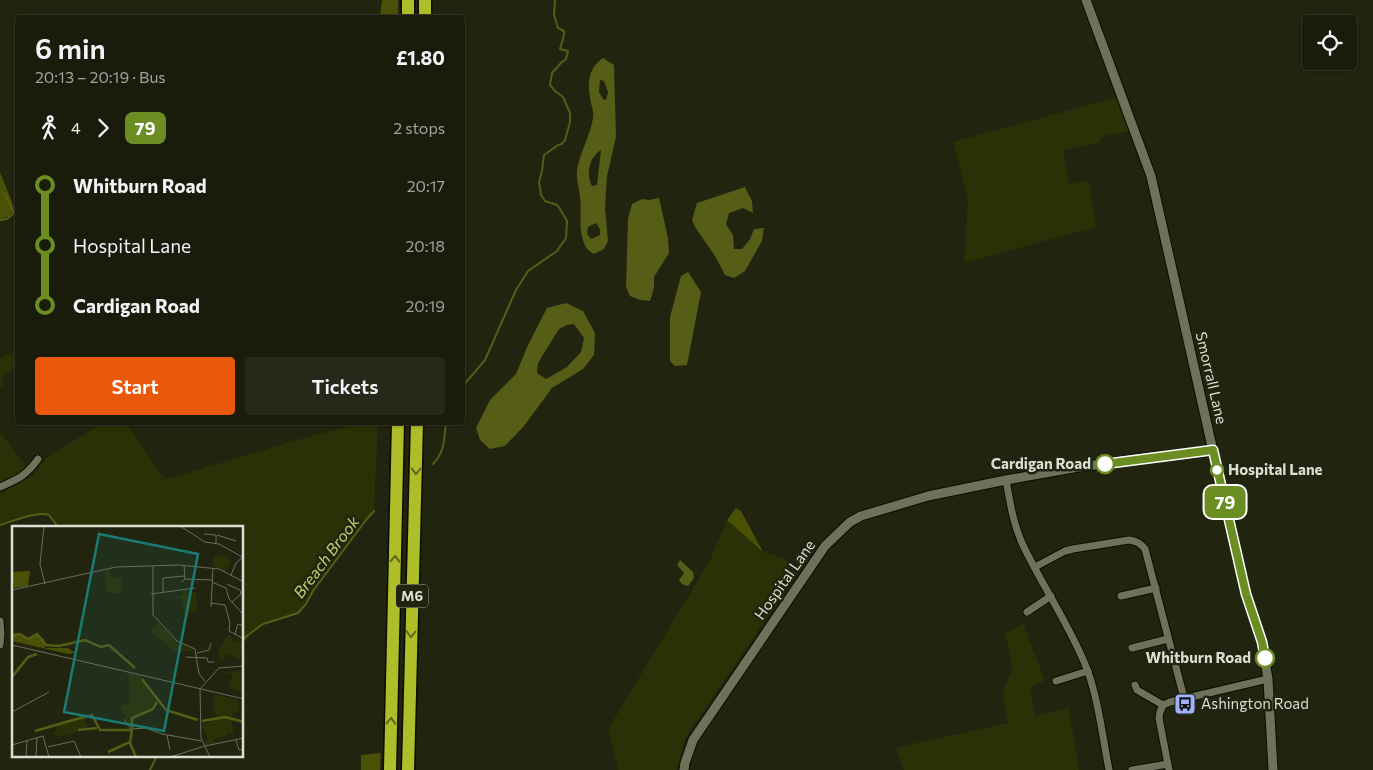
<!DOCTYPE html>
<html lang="en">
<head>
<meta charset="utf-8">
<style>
	:root { --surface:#191b0b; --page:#262819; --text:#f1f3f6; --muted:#9fa19d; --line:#37392c; --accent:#ea580c }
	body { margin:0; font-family:Commissioner,sans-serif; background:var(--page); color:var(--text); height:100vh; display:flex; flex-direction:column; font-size:19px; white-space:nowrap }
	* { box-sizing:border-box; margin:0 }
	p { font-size:16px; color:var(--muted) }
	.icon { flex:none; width:28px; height:28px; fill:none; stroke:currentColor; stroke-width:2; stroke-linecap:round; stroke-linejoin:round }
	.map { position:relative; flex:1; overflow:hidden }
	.panel { position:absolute; left:15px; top:15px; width:450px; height:410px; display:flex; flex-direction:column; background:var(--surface); border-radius:5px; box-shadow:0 1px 4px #0004,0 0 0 1px var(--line) }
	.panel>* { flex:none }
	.badge { padding:0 10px; border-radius:8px; font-size:18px; line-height:32px }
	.buttons { position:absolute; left:1302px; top:15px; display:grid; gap:10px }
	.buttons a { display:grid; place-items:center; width:55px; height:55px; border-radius:5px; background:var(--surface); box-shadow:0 1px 4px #0004,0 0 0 1px var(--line); font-size:25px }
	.map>.badge { position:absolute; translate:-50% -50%; box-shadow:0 0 0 2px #fff }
	.legs { display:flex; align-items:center; gap:8px; height:55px; padding:0 20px; font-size:16px }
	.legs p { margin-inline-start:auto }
	.headline { display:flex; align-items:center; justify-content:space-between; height:85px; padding:0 20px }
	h1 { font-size:28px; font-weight:600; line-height:38px }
	.action { display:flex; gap:10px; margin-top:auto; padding:10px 20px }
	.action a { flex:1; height:58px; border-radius:5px; background:var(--accent); color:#fff; font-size:20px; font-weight:600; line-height:58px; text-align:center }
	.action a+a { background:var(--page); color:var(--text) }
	ul { padding:0 20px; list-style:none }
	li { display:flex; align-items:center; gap:18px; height:60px; font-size:19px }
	li i { display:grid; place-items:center; width:8px; height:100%; margin:0 6px; background:currentColor }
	li i::after { content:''; width:12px; height:12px; margin:-6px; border:4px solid; border-radius:50%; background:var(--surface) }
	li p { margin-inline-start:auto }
	li:first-child i { background:linear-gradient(#0000 50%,currentColor 0) }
	li:last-child i { background:linear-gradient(currentColor 50%,#0000 0) }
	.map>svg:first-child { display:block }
</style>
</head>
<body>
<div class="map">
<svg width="1373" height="770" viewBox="0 0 1373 770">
	<rect width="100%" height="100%" fill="#21240f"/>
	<g fill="#2b3006">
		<path d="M1118,97L1130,131L1104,136L1099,143L1063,150L1069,184L1089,181L1096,227L964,263L968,200L953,142Z"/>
		<path d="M14,351L17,358V368L2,377L5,384L0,387V359Z"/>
		<path d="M104,422L126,423L163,477L167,479L297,440L360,423H378L374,511L366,520L313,591L306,604L298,613L263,624L248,635L243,641L242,528L58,527L49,515C36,511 13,521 0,525V494L33,475L46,458Z"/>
		<path d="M0,432L25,465L19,476L0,486Z"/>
		<path d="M727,520L763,552L783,558L799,571L685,738L677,770H618L608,729L710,560Z"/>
		<path d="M1023,624L1045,681L1030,687L1035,716L1069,708L1079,770H904L896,749L899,747L1008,723L1003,698L1004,689L1013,667L1005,634Z"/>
	</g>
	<g fill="#4a5106">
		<path d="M382,0H398V17H380Z"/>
		<path d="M0,172L14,207C12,215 8,218 0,219Z"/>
		<path d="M736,508L741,511L763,552L727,520Z"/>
		<path d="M381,753L380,770H361V755Z"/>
	</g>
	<g fill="#555d17" fill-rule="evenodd">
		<path d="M603,58L614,65L616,137L607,176L605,208L608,241L604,249L594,254C589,251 586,249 584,243C578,229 582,212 580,197C579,188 576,179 577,170C580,152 590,136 593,118C594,113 592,108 591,103C588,85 586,70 603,58ZM600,80L604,81L608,92L606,100L603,99L599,92ZM601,150L597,185L592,186C586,174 589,157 601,150ZM596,223L600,229V235L591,239L587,234L588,227Z"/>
		<path d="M745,187L752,201L753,213L743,208L729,213L726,224L733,235L734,249H742L750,239L754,229L764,228L762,241L745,271L734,278L725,275L715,256L695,227L692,220L697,203Z"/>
		<path d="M659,198L668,238L669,253L654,277V288L650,301L640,300L630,296L626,287L628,218L632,204L642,199L649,200Z"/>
		<path d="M688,272L701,292L687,365L675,366L670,361V317L681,276Z"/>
		<path d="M566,303L583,311L595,333L594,355L583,369L552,388L524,426L505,446L490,449L480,440L476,428L490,400L516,374L528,345L547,308ZM574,324L584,338L581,352L567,367L546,379L537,373L538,363L559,329L567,325Z"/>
		<path d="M680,560L693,572L694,578L688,586C684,585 681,584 679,580L684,573L677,565Z"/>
	</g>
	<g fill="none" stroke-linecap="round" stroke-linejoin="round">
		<g stroke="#555d17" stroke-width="2">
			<path d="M0,220L7,219L14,213L5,194"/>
			<path d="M462,387L485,360L516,290L528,271L557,251L566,238L567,221L560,209L557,205L545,201L541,195L539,182L542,171L544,155L558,145L562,144L565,140L570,122V113L563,97L555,91L550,85L552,73L561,63L566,59L568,51L560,49L564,35V31L558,28L554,15L555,0"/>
			<path d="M433,464C445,451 444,440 446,422"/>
			<path d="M0,525C13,521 36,511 49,515L59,528"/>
			<path d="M242,641L248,635L263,624L298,613L306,604L313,591L366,520L374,511"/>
			<path d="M150,770L157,756"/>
		</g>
		<g stroke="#0b0d00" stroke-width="9">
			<g id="minor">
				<path d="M1006,480C1010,502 1013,523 1022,543C1042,586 1070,625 1087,669C1098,698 1103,739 1109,770"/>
				<path d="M0,487C18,479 26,476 38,459"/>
				<path d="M1035,567L1065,551L1073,549L1129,540C1136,541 1141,543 1145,549L1184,698"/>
				<path d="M1121,596L1156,588"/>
				<path d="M1027,612L1051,596"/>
				<path d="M0,621L1,634L0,645"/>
				<path d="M1132,648L1168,639"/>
				<path d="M1056,681L1088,671"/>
				<path d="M1135,685L1137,690L1163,705"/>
				<path d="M1132,770L1168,764"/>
				<path d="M1169,770L1159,718L1160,712L1163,705L1170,702L1268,679"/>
			</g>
		</g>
		<g stroke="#0b0d00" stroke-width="11">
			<g id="tertiary">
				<path d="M1086,0L1151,176L1213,451L1246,594L1262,643L1268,679L1273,770"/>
				<path d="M684,770L685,763L693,740L825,546L850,522L861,516L928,496L1006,480L1073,468L1152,457L1213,451"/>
			</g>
		</g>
		<g stroke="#0b0d00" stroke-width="15">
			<g id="motorway">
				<path d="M408,18V0"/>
				<path d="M425,18V0"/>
				<path d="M390,770L398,422"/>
				<path d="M408,770L417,422"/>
			</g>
		</g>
		<use href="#minor" stroke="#6e725a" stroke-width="7"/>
		<use href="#tertiary" stroke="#6e725a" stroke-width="9"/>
		<use href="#motorway" stroke="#aebe28" stroke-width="12"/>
	</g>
	<defs><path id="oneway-chevron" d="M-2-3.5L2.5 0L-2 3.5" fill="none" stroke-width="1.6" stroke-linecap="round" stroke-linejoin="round" transform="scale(1.25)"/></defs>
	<g stroke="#60691a">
		<use href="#oneway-chevron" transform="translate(416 471) rotate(92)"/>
		<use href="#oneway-chevron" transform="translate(395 559) rotate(-89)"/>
		<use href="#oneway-chevron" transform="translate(411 634) rotate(92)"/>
		<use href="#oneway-chevron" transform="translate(391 721) rotate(-89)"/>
	</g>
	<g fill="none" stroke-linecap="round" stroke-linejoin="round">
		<g stroke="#fff" stroke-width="11">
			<path id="line-1" d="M1105,464L1213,450L1246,594L1262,642L1265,658"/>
		</g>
		<use href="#line-1" stroke="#6b8e23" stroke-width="8"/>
	</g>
	<defs>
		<g id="bus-square" transform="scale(1.125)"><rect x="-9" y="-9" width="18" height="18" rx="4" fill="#a1b2fd" stroke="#21240f"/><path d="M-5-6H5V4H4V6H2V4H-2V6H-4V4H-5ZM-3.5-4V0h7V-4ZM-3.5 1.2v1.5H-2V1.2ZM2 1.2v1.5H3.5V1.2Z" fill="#111"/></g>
	</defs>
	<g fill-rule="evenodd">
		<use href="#bus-square" x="1185" y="704"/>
	</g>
	<g fill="#fff" stroke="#6b8e23" stroke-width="2.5">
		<circle cx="1105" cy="464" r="9"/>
		<circle cx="1217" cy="470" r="6"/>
		<circle cx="1265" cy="658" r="9"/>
	</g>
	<g text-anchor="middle" stroke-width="5" stroke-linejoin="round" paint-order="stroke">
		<rect fill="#21240f" stroke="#a4a697" stroke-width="1" x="396" y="584.5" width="32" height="23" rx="4"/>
		<g font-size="14" font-weight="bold" fill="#dcded1">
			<text x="412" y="601">M6</text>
		</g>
		<g font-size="15" fill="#dcded1" stroke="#21240f">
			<text transform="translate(1211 378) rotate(77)" y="5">Smorrall Lane</text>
			<text transform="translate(785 580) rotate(-55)" y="5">Hospital Lane</text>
		</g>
		<g font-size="15" font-weight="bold" fill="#dcded1" stroke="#21240f" text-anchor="end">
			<text x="1091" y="469">Cardigan Road</text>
			<text x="1228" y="475" text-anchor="start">Hospital Lane</text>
			<text x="1251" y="663">Whitburn Road</text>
		</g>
		<g font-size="15" fill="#dcded1" stroke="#21240f" text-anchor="start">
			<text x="1201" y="709">Ashington Road</text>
		</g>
		<g font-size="16" font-style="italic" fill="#c0ce6e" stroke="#21240f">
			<text transform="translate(326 557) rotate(-53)" y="6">Breach Brook</text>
		</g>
	</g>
	<g transform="translate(12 526)">
		<rect width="231" height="231" fill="#21240f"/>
		<path d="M211,29L219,35L214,46L202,41V30ZM97,43L98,52L109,50L110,68L94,66L93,44ZM171,65L184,66L185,84L172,89L171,74L158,69L170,70ZM146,97L165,116L183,125H162L138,105ZM216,109L220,110V114L231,117L228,133L213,128L212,134L207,133V124ZM231,145V167L217,162L221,148L211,146ZM116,147L128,150L145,175L141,183L120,192V203L108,181L118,176ZM201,168L226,174L227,185L221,187L219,194L222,208L214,207L215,211L202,213L203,219H194L192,216L196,214L190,199L206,192L202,185ZM73,191L76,202L47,211L41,207L45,204L44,199Z" fill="#2b3006"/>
		<path d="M18,45L16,60L2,62L0,46ZM8,108L16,113L25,108L32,113L33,122H56L63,127L56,128L0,115V109Z" fill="#4a5106"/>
		<path fill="none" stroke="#555d17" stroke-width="2.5" d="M0,109L8,108L16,113L25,108L34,119L47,120L73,114L89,121L97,119L123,142M0,151L16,131L25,128M130,153L154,184L186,194M77,190L80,189L88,204H119M190,195L213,191L232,196M120,202V192L141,183L145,176M66,204L85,202M120,204L118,217L124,231M23,205L75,190M96,226L118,216"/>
		<path fill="none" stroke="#6c6e5d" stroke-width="1" d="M32,0L28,38L33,58M168,0L193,16L207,18L232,32M192,8L204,9V17M205,9L224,15M141,40V89L165,115L183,123L187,148L193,155M219,49L224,37L231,31M173,53L200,54M169,56L173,53L172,39M200,56L214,62L217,73L232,89M215,58L228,64L229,68L220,76M0,64L104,41L167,39L207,43L232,56M151,66V52L172,50M139,68L183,62M199,77L213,79L218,97L217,105L232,113M199,81L201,42M223,108L226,98L232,100M0,119L232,173M185,127L197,124L199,117M174,131L195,132L196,136H202M0,186L37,166M112,193L119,203L134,202L150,208L190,215M155,209L158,224M224,214L227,224L232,223M0,219L31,210L37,231M193,220L232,212M36,221L62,215L69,231M14,231L15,214M24,231L25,212M158,231L193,220M198,231L189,212L188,163L207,142L232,140"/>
		<path fill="#197b73" fill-opacity="0.15" stroke="#197b73" stroke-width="2.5" d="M87,8L186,28L152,205L52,186Z"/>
		<rect width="231" height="231" fill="none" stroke="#dcded1" stroke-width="2.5"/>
	</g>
</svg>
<div class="buttons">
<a><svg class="icon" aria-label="locate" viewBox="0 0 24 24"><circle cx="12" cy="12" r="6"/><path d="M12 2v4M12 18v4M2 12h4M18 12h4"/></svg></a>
</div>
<b class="badge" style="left:1225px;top:502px;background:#6b8e23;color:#fff">79</b>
<section class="panel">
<div class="headline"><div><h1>6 min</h1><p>20:13 – 20:19 · Bus</p></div><b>£1.80</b></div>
<div class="legs"><svg class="icon" aria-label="walk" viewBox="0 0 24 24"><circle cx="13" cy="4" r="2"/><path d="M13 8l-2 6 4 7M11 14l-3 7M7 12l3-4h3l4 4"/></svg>4<svg class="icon" aria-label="forward" viewBox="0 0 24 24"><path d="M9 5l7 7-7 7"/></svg><b class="badge" style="background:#6b8e23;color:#fff">79</b><p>2 stops</p></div>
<ul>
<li><i style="color:#6b8e23"></i><b>Whitburn Road</b><p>20:17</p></li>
<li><i style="color:#6b8e23"></i><span>Hospital Lane</span><p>20:18</p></li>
<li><i style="color:#6b8e23"></i><b>Cardigan Road</b><p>20:19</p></li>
</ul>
<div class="action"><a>Start</a><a>Tickets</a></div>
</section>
</div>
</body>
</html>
